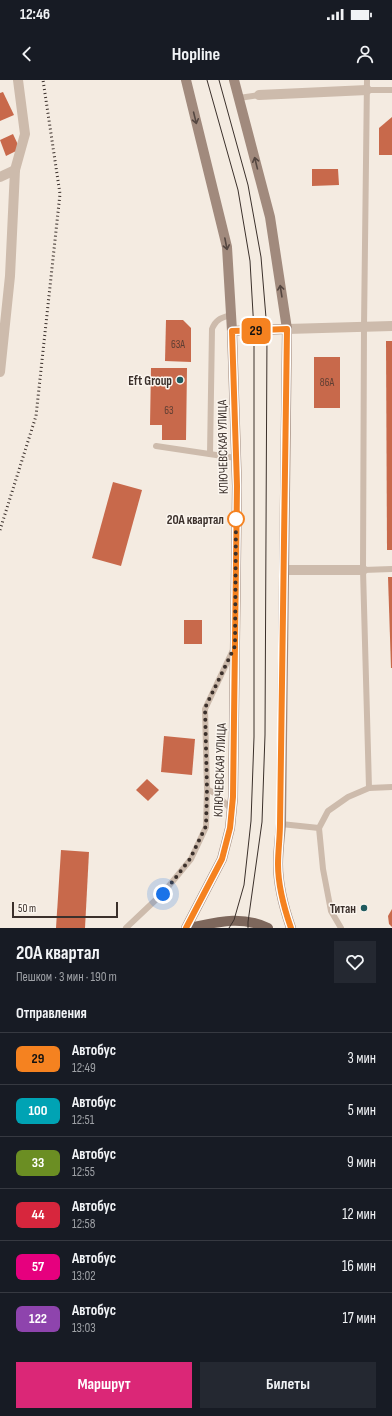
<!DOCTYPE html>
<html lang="ru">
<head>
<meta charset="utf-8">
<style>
	:root { --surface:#171b24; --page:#242831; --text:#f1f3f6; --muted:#9ea1a6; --line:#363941; --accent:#db2777 }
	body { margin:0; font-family:"Sofia Sans Condensed",sans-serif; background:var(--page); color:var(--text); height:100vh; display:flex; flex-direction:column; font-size:15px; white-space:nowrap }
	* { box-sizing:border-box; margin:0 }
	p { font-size:13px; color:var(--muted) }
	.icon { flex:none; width:22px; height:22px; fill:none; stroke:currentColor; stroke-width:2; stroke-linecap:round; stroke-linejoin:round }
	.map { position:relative; height:848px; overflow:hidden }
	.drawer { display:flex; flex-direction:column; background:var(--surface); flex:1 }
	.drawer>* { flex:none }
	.badge { padding:0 8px; border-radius:6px; font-size:14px; line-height:26px }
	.scale { position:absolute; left:12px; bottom:10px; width:106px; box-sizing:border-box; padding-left:4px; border:2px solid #3b302b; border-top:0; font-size:11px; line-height:14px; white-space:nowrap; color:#3b302b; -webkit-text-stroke:3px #fbf5ee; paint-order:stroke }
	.you { position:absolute; width:20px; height:20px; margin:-10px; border:3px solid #fff; border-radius:50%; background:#1a73e8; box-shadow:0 0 0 6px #1a73e833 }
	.map>.badge { position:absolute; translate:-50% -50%; box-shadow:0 0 0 2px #fff }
	h2 { padding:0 16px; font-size:15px; line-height:36px }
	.round { display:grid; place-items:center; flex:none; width:42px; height:42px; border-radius:0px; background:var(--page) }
	.overview { display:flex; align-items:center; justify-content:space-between; height:68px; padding:0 16px }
	h1 { font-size:19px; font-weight:700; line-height:30px }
	.primary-button { display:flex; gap:8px; margin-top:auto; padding:8px 16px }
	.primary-button a { flex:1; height:46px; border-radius:0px; background:var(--accent); color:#fff; font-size:16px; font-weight:700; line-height:46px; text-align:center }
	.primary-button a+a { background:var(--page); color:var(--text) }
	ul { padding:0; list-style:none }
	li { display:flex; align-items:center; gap:12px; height:52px; padding:0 16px; border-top:1px solid var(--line) }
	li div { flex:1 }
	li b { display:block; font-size:15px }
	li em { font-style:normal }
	li .badge { min-width:44px; font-weight:700; text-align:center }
	.status { display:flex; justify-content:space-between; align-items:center; height:28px; padding:0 20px; background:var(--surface); direction:ltr }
	.status svg { height:11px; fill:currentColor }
	header { display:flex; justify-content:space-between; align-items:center; height:52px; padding:0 16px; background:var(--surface); font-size:18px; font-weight:700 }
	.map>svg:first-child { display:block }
</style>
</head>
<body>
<div class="status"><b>12:46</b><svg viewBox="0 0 49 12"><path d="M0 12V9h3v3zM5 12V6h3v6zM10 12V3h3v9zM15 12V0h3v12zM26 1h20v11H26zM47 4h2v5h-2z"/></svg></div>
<header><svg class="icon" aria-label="back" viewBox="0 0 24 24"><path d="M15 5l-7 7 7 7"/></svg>Hopline<svg class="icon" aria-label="person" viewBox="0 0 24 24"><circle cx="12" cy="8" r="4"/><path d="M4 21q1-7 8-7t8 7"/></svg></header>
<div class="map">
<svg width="392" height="848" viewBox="0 0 392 848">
	<rect width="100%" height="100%" fill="#f4ebe1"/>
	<g fill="#c8694b">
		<path d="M3,12L14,35L0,41V13Z"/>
		<path d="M392,37V75H379V48Z"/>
		<path d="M13,54L20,69L6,76L0,60Z"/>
		<path d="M312,89H338L339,105L312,106Z"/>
		<path d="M166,240H183L191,248V282L165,281Z"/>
		<path d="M386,261H392V470H387Z"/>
		<rect x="314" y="277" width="26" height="51"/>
		<path d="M151,288H187L186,360H162V345H150Z"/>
		<path d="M113,402L142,410L121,486L92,478Z"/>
		<path d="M388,497H392V588H391Z"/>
		<rect x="184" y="540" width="18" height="24"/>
		<path d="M164,656L195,659L192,695L161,692Z"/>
		<path d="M147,699L159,710L148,721L136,710Z"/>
		<path d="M61,770L89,772L85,848H56Z"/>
		<path d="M392,829V847L389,844L388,836Z"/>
	</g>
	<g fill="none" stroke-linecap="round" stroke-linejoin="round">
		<g stroke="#cdbbac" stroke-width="6">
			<path d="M367,0L364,247L363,490L369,708"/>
			<path d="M367,10H392"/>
			<path d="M239,18L259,15"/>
			<path d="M156,366L236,378"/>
			<path d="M210,374L212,249C216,239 221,238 231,235"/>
			<path d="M363,490L392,489"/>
			<path d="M232,730L216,714L207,709L205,629L233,570"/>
			<path d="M281,744L319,748L323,789L331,831L341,848"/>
			<path d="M319,748L328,731L348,717L369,708L392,707"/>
			<path d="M126,848L163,813L191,779L206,747L207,709"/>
		</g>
		<g stroke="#cdbbac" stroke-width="10">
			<path d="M259,15L367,10"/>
			<path d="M0,97L15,90"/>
			<path d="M287,249L392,246"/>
			<path d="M0,292L10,196L15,90L25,54L18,0"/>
			<path d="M284,490H363"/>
		</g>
		<g stroke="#a18a7d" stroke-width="10">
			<path d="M234,0L270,137L287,249L281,744C280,757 278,771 278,784C278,806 284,828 291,848"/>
			<path d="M232,251L287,249"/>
			<path d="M186,848L222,779L230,748L233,717L237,406L232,251L227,167L186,0"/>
		</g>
		<path stroke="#7d675c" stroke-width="10" d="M189,848C218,842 240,835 268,848"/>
		<g stroke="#3b302b" stroke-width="1">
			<path d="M207,0L238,110L250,181L254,251V657L251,741L244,805L234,840L229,848"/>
			<path d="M219,0L248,105L261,177L267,250L265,655L262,742L248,842V848"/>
		</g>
		<path stroke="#3b302b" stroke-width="3" stroke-dasharray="1 3" stroke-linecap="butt" d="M0,450L36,336L60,114L43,0"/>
	</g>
	<defs><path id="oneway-shaft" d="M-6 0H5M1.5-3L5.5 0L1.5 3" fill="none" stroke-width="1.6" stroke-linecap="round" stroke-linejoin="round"/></defs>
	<g stroke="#544640">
		<use href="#oneway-shaft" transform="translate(195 38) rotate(76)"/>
		<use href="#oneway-shaft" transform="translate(256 83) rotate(-104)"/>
		<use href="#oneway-shaft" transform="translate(226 164) rotate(79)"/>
		<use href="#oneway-shaft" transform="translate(281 211) rotate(-99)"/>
	</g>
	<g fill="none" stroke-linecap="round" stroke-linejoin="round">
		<g stroke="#fff" stroke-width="9">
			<path id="line" d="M186,848L222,779L230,748L233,717L237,406L232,251L287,249L280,744C280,757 278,771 278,784C278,806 284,828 291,848"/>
		</g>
		<use href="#line" stroke="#f58220" stroke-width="6"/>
		<path stroke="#3b302b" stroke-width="4" stroke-dasharray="0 7.2" d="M163,814L190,779L206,746L207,709L205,628L235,566L236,435V439"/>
	</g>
	<g fill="#1f5a5e" stroke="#fbf5ee" stroke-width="1.5">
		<circle cx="180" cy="300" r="4"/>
		<circle cx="364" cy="828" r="4"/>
	</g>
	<circle fill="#fff" stroke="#f58220" stroke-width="2" cx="236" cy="439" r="8"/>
	<g text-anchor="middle" stroke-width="3" stroke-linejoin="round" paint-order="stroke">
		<g font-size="11" fill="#5e3e33">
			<text x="178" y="268">63А</text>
			<text x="327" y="306">86А</text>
			<text x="169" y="334">63</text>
		</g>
		<g font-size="13" font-weight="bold" fill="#3b302b" stroke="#fbf5ee" text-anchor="end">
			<text x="172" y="305">Eft Group</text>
			<text x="356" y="833">Титан</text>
		</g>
		<g font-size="13" fill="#3b302b" stroke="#fbf5ee">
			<text transform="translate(222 367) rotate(-91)" y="5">КЛЮЧЕВСКАЯ УЛИЦА</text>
			<text transform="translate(219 690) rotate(-88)" y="5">КЛЮЧЕВСКАЯ УЛИЦА</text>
		</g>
		<g font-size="13" font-weight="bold" fill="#3b302b" stroke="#fbf5ee" text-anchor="end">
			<text x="224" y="444">20А квартал</text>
		</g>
	</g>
</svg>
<div class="scale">50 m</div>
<div class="you" style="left:163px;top:814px"></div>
<b class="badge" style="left:256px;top:251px;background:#f58220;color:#111">29</b>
</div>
<section class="drawer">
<div class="overview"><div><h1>20А квартал</h1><p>Пешком · 3 мин · 190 m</p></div><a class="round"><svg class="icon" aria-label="heart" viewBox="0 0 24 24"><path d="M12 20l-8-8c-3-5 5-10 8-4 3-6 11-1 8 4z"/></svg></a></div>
<h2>Отправления</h2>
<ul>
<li><span class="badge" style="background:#f58220;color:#111">29</span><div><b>Автобус</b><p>12:49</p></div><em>3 мин</em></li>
<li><span class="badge" style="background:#00a3b4;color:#fff">100</span><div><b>Автобус</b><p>12:51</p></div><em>5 мин</em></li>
<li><span class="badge" style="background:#6b8e23;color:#fff">33</span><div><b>Автобус</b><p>12:55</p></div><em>9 мин</em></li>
<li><span class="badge" style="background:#d7263d;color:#fff">44</span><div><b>Автобус</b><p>12:58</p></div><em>12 мин</em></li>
<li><span class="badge" style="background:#e6007e;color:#fff">57</span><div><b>Автобус</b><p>13:02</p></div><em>16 мин</em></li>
<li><span class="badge" style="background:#8e44ad;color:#fff">122</span><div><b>Автобус</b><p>13:03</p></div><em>17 мин</em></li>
</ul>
<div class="primary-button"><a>Маршрут</a><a>Билеты</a></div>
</section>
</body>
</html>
